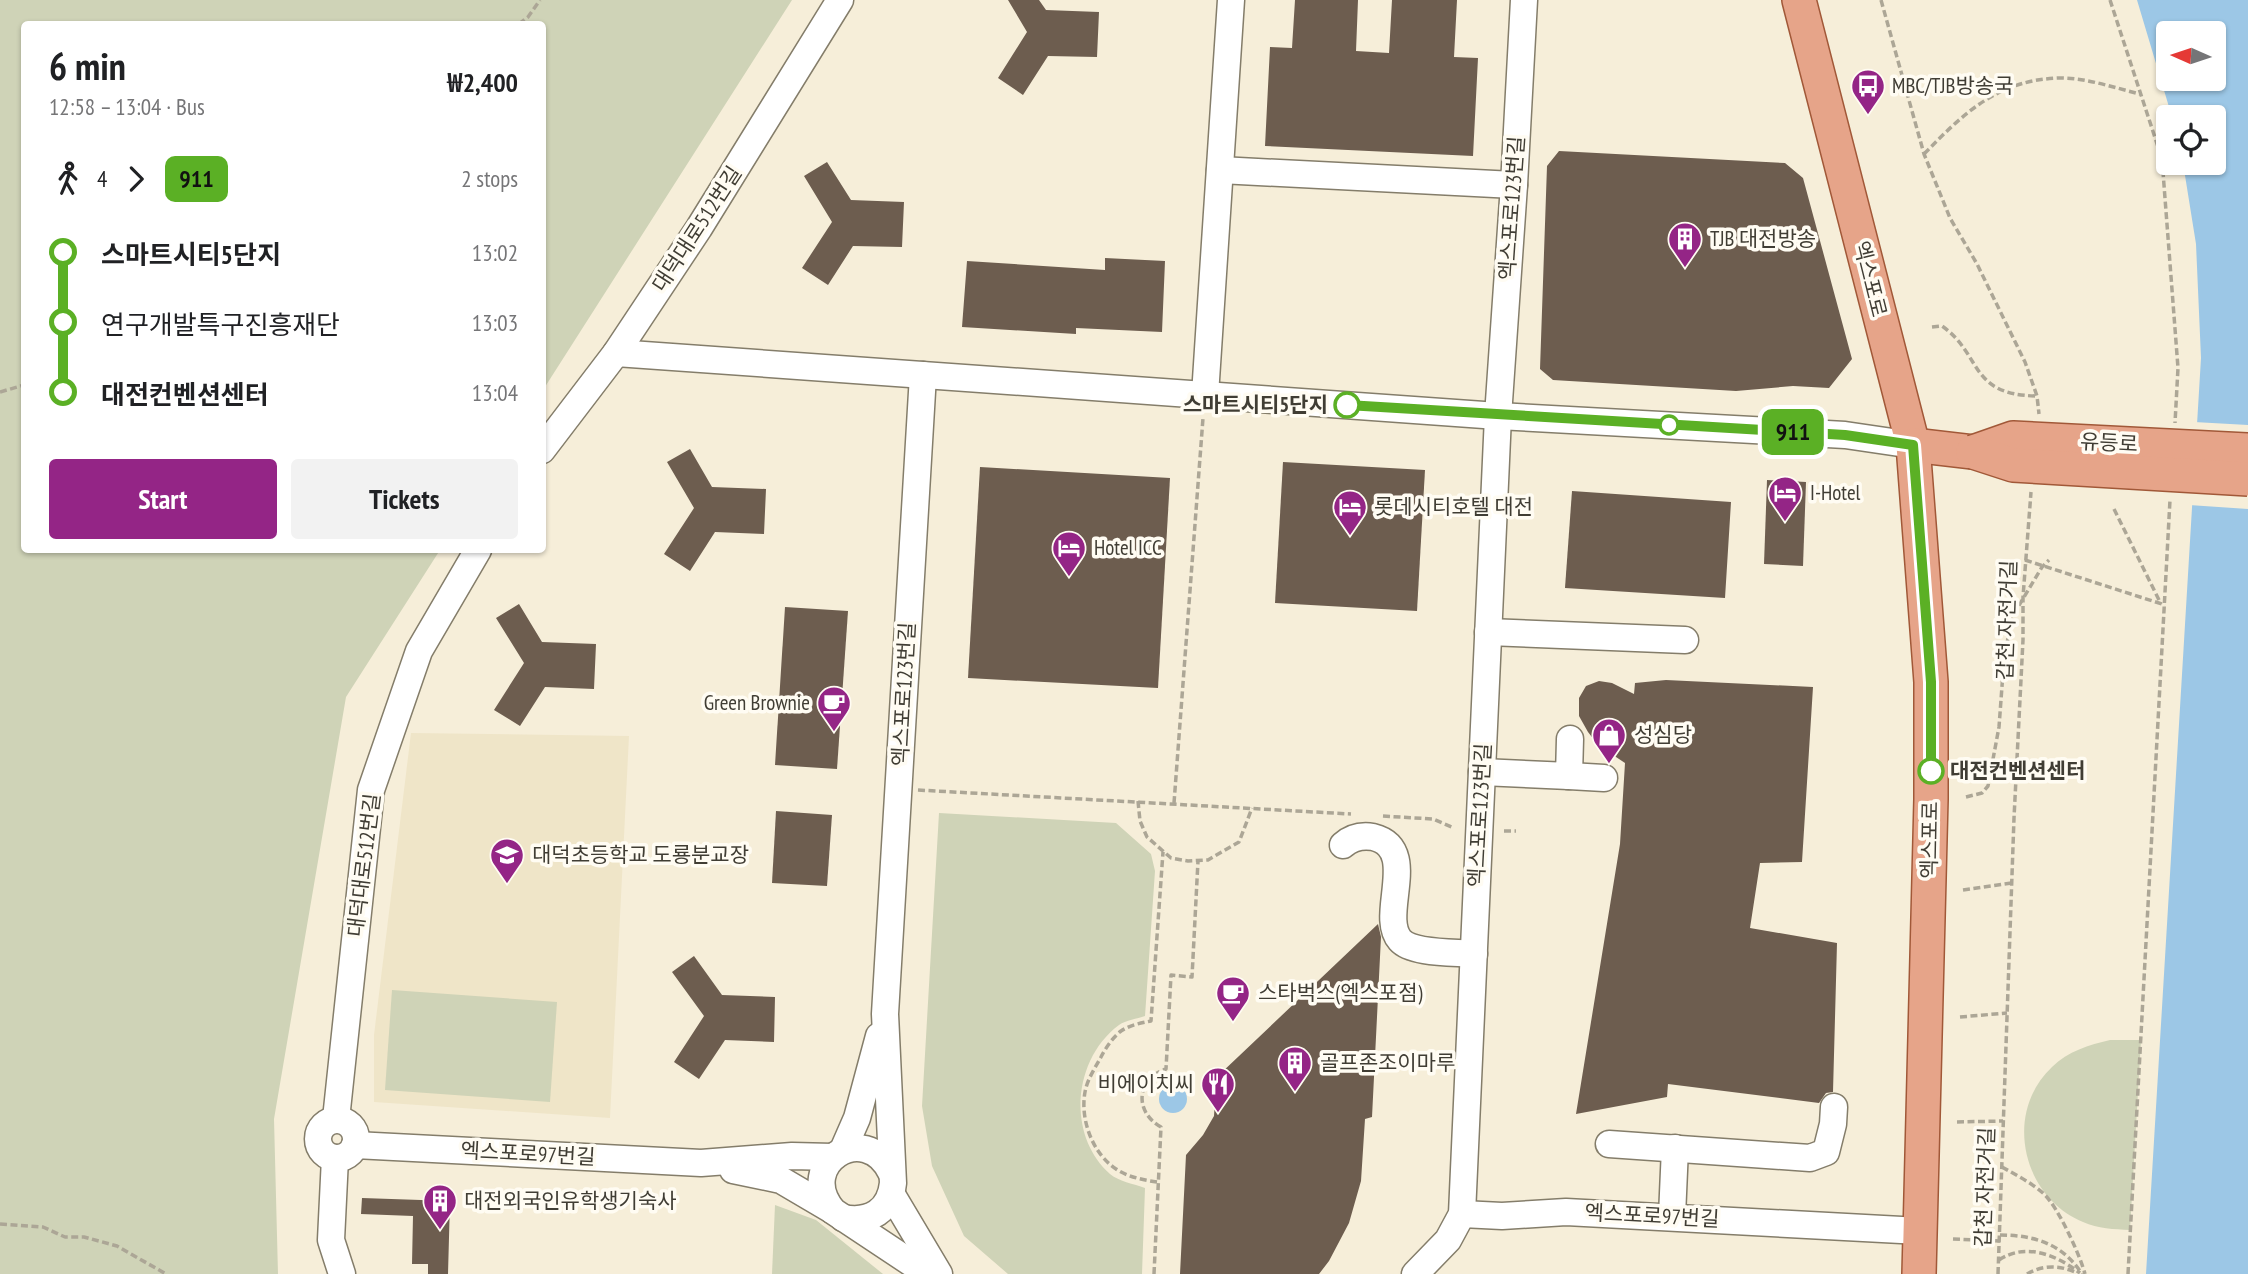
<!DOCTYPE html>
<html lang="en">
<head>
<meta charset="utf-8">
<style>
	:root { --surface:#fff; --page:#f2f2f2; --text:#202124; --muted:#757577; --accent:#942586 }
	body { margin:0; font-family:"PT Sans Narrow","Noto Sans KR",sans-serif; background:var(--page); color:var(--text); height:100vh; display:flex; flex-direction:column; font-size:26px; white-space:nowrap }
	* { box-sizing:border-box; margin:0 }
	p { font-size:23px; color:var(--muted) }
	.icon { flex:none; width:38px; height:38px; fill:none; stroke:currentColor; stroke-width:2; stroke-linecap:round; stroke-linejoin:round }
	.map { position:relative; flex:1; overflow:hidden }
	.details { position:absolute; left:21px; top:21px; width:525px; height:532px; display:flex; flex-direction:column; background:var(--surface); border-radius:7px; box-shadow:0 2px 5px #0004 }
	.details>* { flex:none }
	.badge { padding:0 14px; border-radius:10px; font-size:24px; line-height:46px }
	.needle { width:46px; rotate:273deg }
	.fabs { position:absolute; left:2156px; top:21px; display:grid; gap:14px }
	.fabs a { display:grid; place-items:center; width:70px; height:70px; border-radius:7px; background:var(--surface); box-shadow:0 2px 5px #0004; font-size:35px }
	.map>.badge { position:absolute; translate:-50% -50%; box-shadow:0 0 0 4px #fff }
	.legs { display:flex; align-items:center; gap:10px; height:77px; padding:0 28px; font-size:23px }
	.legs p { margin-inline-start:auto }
	.head { display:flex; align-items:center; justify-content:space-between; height:119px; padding:0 28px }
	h1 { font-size:38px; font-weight:700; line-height:52px }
	.action { display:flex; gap:14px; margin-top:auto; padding:14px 28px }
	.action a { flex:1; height:80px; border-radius:7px; background:var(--accent); color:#fff; font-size:28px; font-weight:700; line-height:80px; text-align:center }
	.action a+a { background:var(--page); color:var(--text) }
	ul { padding:0 28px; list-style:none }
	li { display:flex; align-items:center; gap:24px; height:70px; font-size:26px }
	li i { display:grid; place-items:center; width:10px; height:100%; margin:0 9px; background:currentColor }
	li i::after { content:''; width:18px; height:18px; margin:-9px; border:5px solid; border-radius:50%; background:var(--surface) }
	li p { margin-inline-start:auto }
	li:first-child i { background:linear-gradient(#0000 50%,currentColor 0) }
	li:last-child i { background:linear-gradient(currentColor 50%,#0000 0) }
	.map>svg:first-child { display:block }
</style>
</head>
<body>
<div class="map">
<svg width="2248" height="1274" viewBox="0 0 2248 1274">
	<rect width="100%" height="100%" fill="#f6eed9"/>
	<path fill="#efe5c8" d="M411,733L629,736L610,1118L374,1102V1035Z"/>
	<g fill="#cfd3b7">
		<path d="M0,0H792L543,390L542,24H24V550H440L346,697L274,1119L278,1274H0Z"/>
		<path d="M939,813L1116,823L1151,854L1155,871L1145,1016C1137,1019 1126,1020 1119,1025C1073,1059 1066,1135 1110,1174C1118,1181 1134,1184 1145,1188L1142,1274H1008L964,1236L932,1166L922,1106Z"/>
		<path d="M392,990L557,1002L550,1102L385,1090Z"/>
		<path d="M2110,1040H2141L2130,1230C2114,1229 2098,1229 2083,1222C2022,1197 2003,1113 2052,1067C2068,1051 2089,1045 2110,1040Z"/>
		<path d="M775,1205L816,1220L883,1274H772Z"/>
	</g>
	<g fill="#9cc7e6" fill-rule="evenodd">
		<path d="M2137,0H2248V1274H2146L2201,358L2196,244L2183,163H2214V117H2172ZM2168,33H2214V79H2168Z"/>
		<circle cx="1173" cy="1099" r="14"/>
	</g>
	<path fill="#f6eed9" d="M2194,422L2248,425V509L2189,505Z"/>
	<g fill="#6d5d4f">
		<path d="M1008,0H1039L1046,10L1099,12L1097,57L1048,56L1023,95L998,78L1027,32Z"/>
		<path d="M1295,0H1358L1356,51L1389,53L1392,0H1457L1454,57L1478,58L1473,156L1265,146L1270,47L1292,48Z"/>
		<path d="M1559,151L1785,163L1803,178L1852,359L1829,388L1793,386L1736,391L1553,380L1540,369L1547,166Z"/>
		<path d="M827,162L851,200L904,202L902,247L853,246L828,285L802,268L832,222L804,176Z"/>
		<path d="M1105,258L1165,261L1162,332L1076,328V334L962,327L967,261L1105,270Z"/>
		<path d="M690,449L712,487L766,489L764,534L715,532L690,571L664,554L694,508L667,462Z"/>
		<path d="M1283,462L1425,470L1417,611L1275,603Z"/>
		<path d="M980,467L1170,478L1158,688L968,678Z"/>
		<path d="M1767,480L1806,482L1803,566L1764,564Z"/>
		<path d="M1572,491L1731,502L1725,598L1565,588Z"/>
		<path d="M519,604L542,642L596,644L594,689L545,687L520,726L494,710L524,663L496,618Z"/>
		<path d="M785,607L848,611L837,769L775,765Z"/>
		<path d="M1666,680L1813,687L1802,862L1760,863L1750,928L1837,943L1833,1092L1826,1093L1819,1103L1668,1084L1667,1097L1576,1114L1620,844L1625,763L1598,745L1588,732L1579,716V698L1586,686L1599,681L1612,683L1634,694L1635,683Z"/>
		<path d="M776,811L832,815L827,886L772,883Z"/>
		<path d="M1378,924L1381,937L1372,1117L1365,1119L1361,1181L1349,1223L1329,1261L1319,1274H1180L1186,1155L1203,1135L1214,1116L1216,1085L1220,1074Z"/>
		<path d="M694,956L722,995L775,997L774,1042L725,1040L699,1079L674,1062L704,1016L672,972Z"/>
		<path d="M362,1198L450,1201L448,1274H428V1264H412L413,1216L361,1214Z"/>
	</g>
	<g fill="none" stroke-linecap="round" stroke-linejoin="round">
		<g stroke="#847d6a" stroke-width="29">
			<g id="minor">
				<path d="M1220,170L1514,185"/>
				<path d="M616,353L1498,416L1845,435L1913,445"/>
				<path d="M1205,395L1231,0"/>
				<path d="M542,450L616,353L699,228L840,0"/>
				<path d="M1488,632L1685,640"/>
				<path d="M1482,772L1569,776L1570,739"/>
				<path d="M1569,776L1604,778"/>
				<path d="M1343,845C1351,838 1361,835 1373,837C1421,849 1378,915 1400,940C1412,954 1455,952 1474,954"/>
				<path d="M336,1119L371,790L419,651L478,550"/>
				<circle cx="337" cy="1139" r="19"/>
				<path d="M1609,1144L1810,1158L1826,1152L1833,1124L1834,1107"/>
				<path d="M355,1145L701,1163L792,1156L833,1157"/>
				<path d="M843,1150L857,1118L879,1036"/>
				<path d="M335,1158L331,1240L342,1274"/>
				<path d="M733,1170L781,1180L832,1210"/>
				<path d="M891,1172C865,1119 794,1164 833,1211L928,1274"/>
				<path d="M892,1195L939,1274"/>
				<path d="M1462,1214L1502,1216L1566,1212L1920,1231"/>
				<path d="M1672,1216L1675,1148"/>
				<path d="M843,1218C870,1223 890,1211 893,1183L885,1014L923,375"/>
				<path d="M1415,1274L1448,1240L1462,1214L1498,416L1514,185L1524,0"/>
			</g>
		</g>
		<g stroke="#a15838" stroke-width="36">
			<g id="major">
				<path d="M1799,0L1913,445L1931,682V799L1919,1274"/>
				<path d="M1913,445L1973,452"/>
			</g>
		</g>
		<g stroke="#aca696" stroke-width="3.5" stroke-dasharray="7 3.5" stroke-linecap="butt">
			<path d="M1881,0L1924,154L1950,218L1977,264L2025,362L2037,396L2039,414"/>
			<path d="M2110,0L2162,159L2178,368L2175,423"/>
			<path d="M519,24L528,17L540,0"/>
			<path d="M1924,154C1965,112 1999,79 2061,78C2087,78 2115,88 2140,94"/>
			<path d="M1932,327L1942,326C1983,355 1968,395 2037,396"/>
			<path d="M0,392L24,385"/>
			<path d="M2114,509L2161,604"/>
			<path d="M2025,560L2165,605"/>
			<path d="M918,790L1351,814"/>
			<path d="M1966,797L1982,793L1988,786L1999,727L2004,659L2012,617L2042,567L2049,560"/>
			<path d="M1138,801L1140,821L1147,837L1171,858L1188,861L1208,860L1239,842L1252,808"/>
			<path d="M1174,803L1203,418"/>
			<path d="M1383,816L1433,819L1454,828"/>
			<path d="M1504,831H1516"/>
			<path d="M1963,890L2012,883"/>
			<path d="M1960,1017L2007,1013"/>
			<path d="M1957,1122L2003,1121"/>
			<path d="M2002,1167C2016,1175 2032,1183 2044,1194C2058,1207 2080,1255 2085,1274"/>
			<path d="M1157,1182C1143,1180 1128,1177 1116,1169C1092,1153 1080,1119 1085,1092C1087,1080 1095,1068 1101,1057C1105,1049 1113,1037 1121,1031C1130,1025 1141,1023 1151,1021L1163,852"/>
			<path d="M0,1224L43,1227L65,1237H84L117,1246L166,1274"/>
			<path d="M2000,1235C2034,1235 2063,1244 2082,1274"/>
			<path d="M1953,1239L2000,1241"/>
			<path d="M1999,1260C2026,1242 2056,1255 2080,1273"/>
			<path d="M1154,1274L1161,1127C1134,1112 1136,1079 1166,1069L1171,975L1192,977L1198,861"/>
			<path d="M1998,1274L2014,818L2023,640V597L2031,492"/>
			<path d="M2027,1274C2042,1265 2059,1265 2075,1272"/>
			<path d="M2128,1274L2170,500"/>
		</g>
		<use href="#minor" stroke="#fff" stroke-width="26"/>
		<use href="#major" stroke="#e6a489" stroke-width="33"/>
		<g stroke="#a15838" stroke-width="36" stroke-linecap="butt">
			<g id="major-bridge">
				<path d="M1973,452L2013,438L2248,450"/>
				<path d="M1973,452L2013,465L2248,479"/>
			</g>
		</g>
		<use href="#major-bridge" stroke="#e6a489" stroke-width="33"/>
	</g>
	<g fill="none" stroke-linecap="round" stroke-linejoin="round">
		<g stroke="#fff" stroke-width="16">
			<path id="line-1" d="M1347,405L1845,435L1913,445L1931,682V771"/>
		</g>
		<use href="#line-1" stroke="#5bb025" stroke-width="10"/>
	</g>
	<defs>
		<g id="bus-pin" transform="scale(1.75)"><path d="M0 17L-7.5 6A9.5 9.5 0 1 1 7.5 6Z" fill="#942586" stroke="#fffcf3"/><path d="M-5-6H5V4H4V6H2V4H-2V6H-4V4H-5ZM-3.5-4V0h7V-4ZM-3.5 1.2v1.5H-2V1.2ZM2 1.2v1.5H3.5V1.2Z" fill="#fff"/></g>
		<g id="building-pin" transform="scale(1.75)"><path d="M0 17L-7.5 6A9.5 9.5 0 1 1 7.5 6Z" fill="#942586" stroke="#fffcf3"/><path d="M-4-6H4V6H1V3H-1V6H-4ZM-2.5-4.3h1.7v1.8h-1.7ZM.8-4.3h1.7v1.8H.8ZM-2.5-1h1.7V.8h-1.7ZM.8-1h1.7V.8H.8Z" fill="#fff"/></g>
		<g id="hotel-pin" transform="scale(1.75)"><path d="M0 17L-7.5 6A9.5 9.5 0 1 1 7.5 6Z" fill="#942586" stroke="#fffcf3"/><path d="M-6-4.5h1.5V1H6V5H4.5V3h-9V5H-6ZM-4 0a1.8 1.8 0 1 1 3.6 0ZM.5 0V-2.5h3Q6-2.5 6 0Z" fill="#fff"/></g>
		<g id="cafe-pin" transform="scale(1.75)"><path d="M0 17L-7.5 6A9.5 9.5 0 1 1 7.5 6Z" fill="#942586" stroke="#fffcf3"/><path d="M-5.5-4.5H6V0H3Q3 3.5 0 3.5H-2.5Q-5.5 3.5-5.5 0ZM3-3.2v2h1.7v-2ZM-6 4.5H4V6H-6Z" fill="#fff"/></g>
		<g id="shop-pin" transform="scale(1.75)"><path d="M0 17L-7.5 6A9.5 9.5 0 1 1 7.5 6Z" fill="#942586" stroke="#fffcf3"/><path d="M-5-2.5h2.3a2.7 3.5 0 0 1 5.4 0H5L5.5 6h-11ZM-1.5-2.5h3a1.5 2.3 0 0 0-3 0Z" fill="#fff"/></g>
		<g id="school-pin" transform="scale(1.75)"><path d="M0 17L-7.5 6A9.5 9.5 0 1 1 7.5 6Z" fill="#942586" stroke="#fffcf3"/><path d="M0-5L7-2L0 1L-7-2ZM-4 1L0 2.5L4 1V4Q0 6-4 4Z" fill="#fff"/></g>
		<g id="restaurant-pin" transform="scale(1.75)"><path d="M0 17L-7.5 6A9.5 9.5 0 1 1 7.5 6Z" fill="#942586" stroke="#fffcf3"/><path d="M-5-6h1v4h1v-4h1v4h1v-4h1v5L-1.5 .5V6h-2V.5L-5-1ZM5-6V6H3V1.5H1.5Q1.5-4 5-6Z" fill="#fff"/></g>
	</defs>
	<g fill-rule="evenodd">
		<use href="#bus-pin" x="1868" y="86"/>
		<use href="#building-pin" x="1685" y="239"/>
		<use href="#hotel-pin" x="1785" y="493"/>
		<use href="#hotel-pin" x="1350" y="507"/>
		<use href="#hotel-pin" x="1069" y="548"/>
		<use href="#cafe-pin" x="834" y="703"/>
		<use href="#shop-pin" x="1609" y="735"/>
		<use href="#school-pin" x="507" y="855"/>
		<use href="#cafe-pin" x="1233" y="993"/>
		<use href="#building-pin" x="1295" y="1063"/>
		<use href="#restaurant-pin" x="1218" y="1084"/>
		<use href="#building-pin" x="440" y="1201"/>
	</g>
	<g fill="#fff" stroke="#5bb025" stroke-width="3.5">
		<circle cx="1347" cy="405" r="12"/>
		<circle cx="1669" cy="425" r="9"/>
		<circle cx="1931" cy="771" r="12"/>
	</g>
	<g text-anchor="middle" stroke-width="7" stroke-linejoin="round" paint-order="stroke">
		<g font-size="21" fill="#403d34" stroke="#fffcf3" text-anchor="start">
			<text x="1892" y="93">MBC/TJB방송국</text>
			<text x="1710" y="246">TJB 대전방송</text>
			<text x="1810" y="500">I-Hotel</text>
			<text x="1374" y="514">롯데시티호텔 대전</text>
			<text x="1094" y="555">Hotel ICC</text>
			<text x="810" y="710" text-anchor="end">Green Brownie</text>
			<text x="1634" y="742">성심당</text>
			<text x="532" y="862">대덕초등학교 도룡분교장</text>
			<text x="1258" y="1000">스타벅스(엑스포점)</text>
			<text x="1320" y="1070">골프존조이마루</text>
			<text x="1194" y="1091" text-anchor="end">비에이치씨</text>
			<text x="464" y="1208">대전외국인유학생기숙사</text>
		</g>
		<g font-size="21" fill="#403d34" stroke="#fffcf3">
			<text transform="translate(1512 208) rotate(-86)" y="7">엑스포로123번길</text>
			<text transform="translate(697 229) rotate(-57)" y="7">대덕대로512번길</text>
			<text transform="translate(1870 279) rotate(76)" y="7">엑스포로</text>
			<text transform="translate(2109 443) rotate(3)" y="7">유등로</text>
			<text transform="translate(2007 620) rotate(-88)" y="7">갑천 자전거길</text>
			<text transform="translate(904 694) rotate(-87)" y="7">엑스포로123번길</text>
			<text transform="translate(1480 815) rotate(-87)" y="7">엑스포로123번길</text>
			<text transform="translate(1930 840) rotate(-89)" y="7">엑스포로</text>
			<text transform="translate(364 865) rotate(-83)" y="7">대덕대로512번길</text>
			<text transform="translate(528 1154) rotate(3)" y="7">엑스포로97번길</text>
			<text transform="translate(1985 1187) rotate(-88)" y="7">갑천 자전거길</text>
			<text transform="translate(1652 1216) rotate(3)" y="7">엑스포로97번길</text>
		</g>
		<g font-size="21" font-weight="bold" fill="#403d34" stroke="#fffcf3" text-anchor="end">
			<text x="1328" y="412">스마트시티5단지</text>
			<text x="1950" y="778" text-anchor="start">대전컨벤션센터</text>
		</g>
	</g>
</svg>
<div class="fabs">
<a><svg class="needle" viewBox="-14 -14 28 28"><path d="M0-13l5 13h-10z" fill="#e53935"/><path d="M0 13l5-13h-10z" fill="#757577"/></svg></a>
<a><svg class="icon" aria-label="locate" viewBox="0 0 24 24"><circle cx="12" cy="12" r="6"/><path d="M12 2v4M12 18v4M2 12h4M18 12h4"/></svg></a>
</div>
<b class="badge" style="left:1793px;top:432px;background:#5bb025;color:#111">911</b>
<section class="details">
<div class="head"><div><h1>6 min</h1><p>12:58 – 13:04 · Bus</p></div><b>₩2,400</b></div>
<div class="legs"><svg class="icon" aria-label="walk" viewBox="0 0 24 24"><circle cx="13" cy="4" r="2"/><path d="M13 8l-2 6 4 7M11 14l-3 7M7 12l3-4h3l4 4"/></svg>4<svg class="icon" aria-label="forward" viewBox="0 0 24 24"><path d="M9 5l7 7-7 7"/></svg><b class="badge" style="background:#5bb025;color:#111">911</b><p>2 stops</p></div>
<ul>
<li><i style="color:#5bb025"></i><b>스마트시티5단지</b><p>13:02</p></li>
<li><i style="color:#5bb025"></i><span>연구개발특구진흥재단</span><p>13:03</p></li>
<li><i style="color:#5bb025"></i><b>대전컨벤션센터</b><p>13:04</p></li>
</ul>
<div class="action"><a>Start</a><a>Tickets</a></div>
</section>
</div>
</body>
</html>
